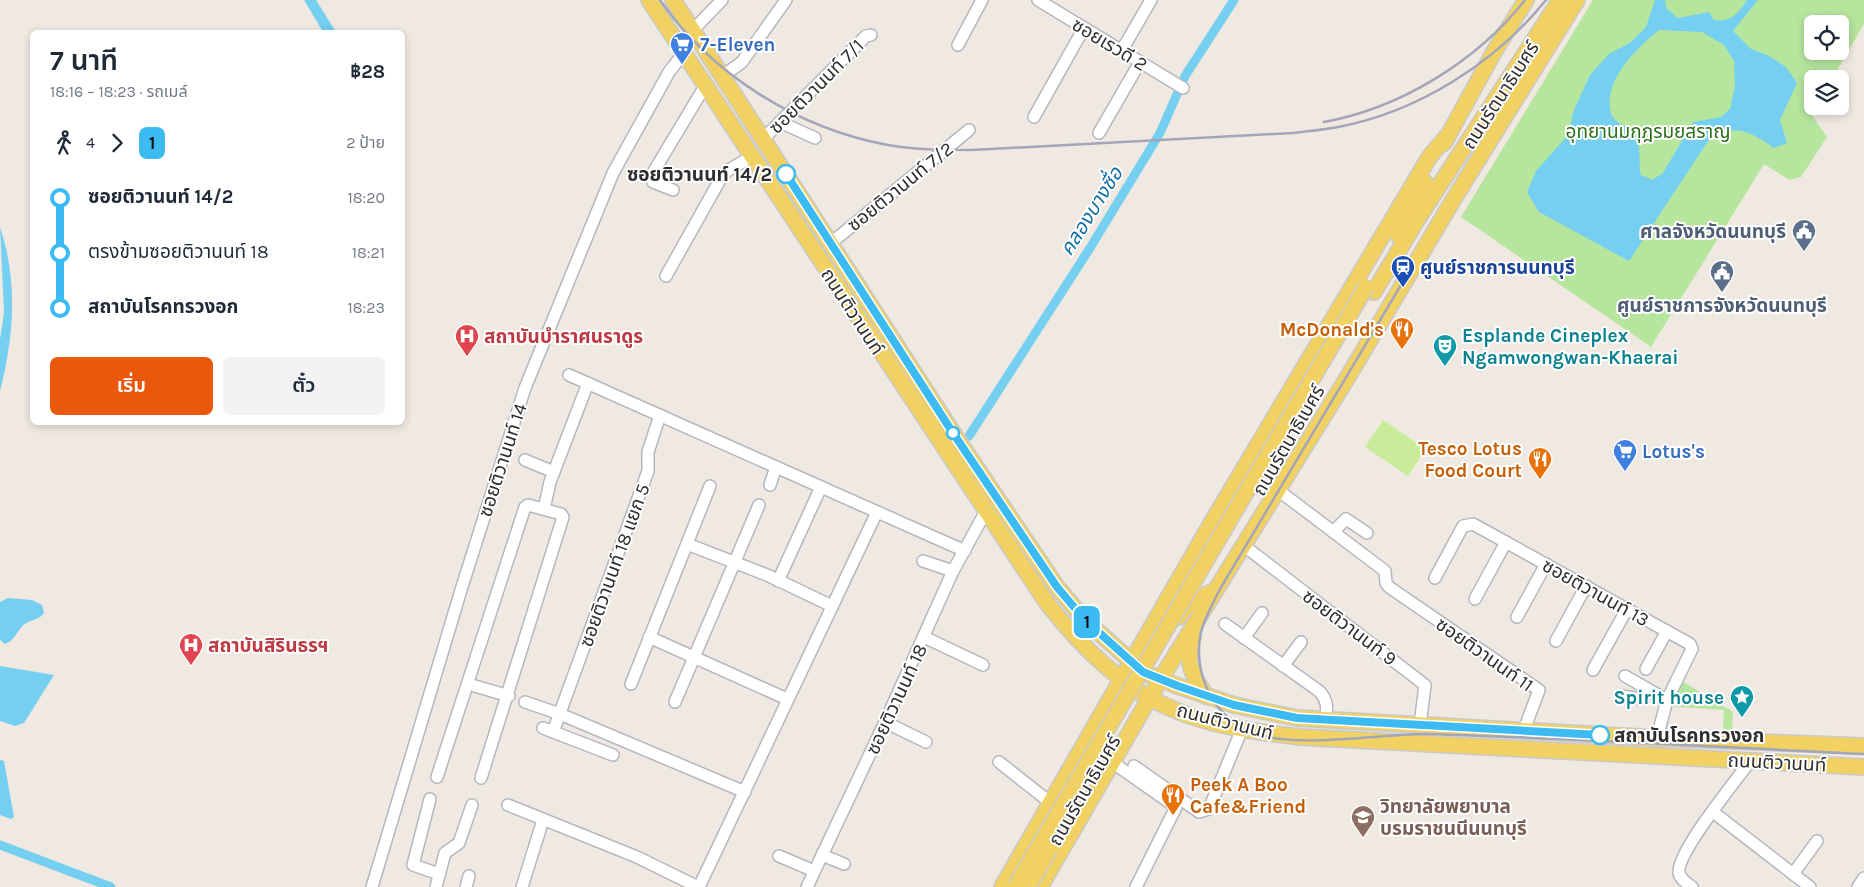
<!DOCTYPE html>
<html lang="th">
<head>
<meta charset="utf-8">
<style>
	:root { --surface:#fff; --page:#f2f2f3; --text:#1f2937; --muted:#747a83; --accent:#ea580c }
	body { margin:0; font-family:Karla,"Noto Sans Thai",sans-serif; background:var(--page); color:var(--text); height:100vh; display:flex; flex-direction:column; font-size:19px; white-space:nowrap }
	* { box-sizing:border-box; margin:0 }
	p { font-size:16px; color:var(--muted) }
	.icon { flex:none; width:28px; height:28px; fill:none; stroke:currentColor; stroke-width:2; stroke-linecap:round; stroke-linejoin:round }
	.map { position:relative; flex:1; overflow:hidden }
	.panel { position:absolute; left:30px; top:30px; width:375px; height:395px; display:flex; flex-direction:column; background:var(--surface); border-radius:8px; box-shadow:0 2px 8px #0003 }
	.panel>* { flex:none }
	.badge { padding:0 10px; border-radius:8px; font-size:18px; line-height:32px }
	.fabs { position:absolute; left:1804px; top:15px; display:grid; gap:10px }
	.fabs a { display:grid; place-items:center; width:45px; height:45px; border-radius:8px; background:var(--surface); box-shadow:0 2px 8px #0003; font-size:25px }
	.map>.badge { position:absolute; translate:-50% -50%; box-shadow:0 0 0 2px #fff }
	.legs { display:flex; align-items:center; gap:8px; height:55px; padding:0 20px; font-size:16px }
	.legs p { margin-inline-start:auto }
	.head { display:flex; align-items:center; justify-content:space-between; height:85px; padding:0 20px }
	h1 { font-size:28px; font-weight:600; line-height:38px }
	.button { display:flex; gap:10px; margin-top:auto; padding:10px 20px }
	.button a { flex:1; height:58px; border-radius:8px; background:var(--accent); color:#fff; font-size:20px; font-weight:600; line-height:58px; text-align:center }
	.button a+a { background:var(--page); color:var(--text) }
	ul { padding:0 20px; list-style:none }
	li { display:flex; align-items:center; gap:18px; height:55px; font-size:19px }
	li i { display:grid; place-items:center; width:8px; height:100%; margin:0 6px; background:currentColor }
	li i::after { content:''; width:12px; height:12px; margin:-6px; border:4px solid; border-radius:50%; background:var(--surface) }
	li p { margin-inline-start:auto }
	li:first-child i { background:linear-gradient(#0000 50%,currentColor 0) }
	li:last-child i { background:linear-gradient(currentColor 50%,#0000 0) }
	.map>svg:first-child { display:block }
</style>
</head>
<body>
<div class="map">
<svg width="1864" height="887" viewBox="0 0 1864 887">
	<rect width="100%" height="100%" fill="#efe9e1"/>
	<g fill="#b6e59e" fill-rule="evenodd">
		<path d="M1593,0H1864V24L1832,79H1812V106H1815L1811,114L1827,137L1801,177L1789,180L1764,164L1651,347L1461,217ZM1812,24H1840V51H1812Z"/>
		<path d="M1682,681L1733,712L1732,730H1723L1724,710L1668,706Z"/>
	</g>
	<path fill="#c9ec9a" d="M1383,420L1426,449L1408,476L1365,447Z"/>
	<g fill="#75cff0" fill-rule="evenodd">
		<path d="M304,0H316L336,32H323Z"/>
		<path d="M1655,0H1665L1666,8L1678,18L1709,12L1714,20C1730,23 1739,13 1747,0H1758L1733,31L1751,49L1769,56L1786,67L1797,83L1780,120L1787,143L1774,148C1752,132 1742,127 1714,132L1629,261L1539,212L1527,192L1536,171L1568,135L1574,110L1590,75L1609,54L1630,43L1646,27ZM1659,30L1702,32L1724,45L1734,61L1735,86L1730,109L1721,117L1693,122L1663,173L1652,180L1641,175C1638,163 1642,143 1634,133C1628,126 1614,124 1611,113C1602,81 1637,48 1659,30Z"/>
		<path d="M0,227C18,281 14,336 0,391V339L4,313Z"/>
		<path d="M8,598L32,600L42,605L44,613C39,620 33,619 26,623C17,629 16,640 5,644L0,640V602Z"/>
		<path d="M0,666L54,675L24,723L15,726L0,721Z"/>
		<path d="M0,760L4,761L14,817L11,819L0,815Z"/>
	</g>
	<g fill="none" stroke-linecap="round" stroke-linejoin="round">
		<g stroke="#75cff0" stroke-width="9">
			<path d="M969,436L1090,248L1160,133L1185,76L1234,0"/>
			<path d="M0,845L111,887"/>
		</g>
		<g stroke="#b4b7c1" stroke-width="14">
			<g id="minor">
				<path d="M1038,0L1183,88"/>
				<path d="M693,30L722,0"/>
				<path d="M958,45L982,0"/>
				<path d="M1122,50L1151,0"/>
				<path d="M723,76L742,62L786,0"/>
				<path d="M1034,117L1084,28"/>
				<path d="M780,122L815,138"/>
				<path d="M1099,133L1140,62"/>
				<path d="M763,139L866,36L871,35"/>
				<path d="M673,190L653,182L651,176L705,86"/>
				<path d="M831,243L969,130"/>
				<path d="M666,276L721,178L727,171L751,157"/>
				<path d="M569,375L965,551"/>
				<path d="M525,460L554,472"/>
				<path d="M770,485L776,467"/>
				<path d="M1278,490L1385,571L1386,583L1389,587L1539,690L1524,730"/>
				<path d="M544,509L550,482L588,383"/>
				<path d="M1333,532L1346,519L1367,533"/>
				<path d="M687,544L767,575L832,606"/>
				<path d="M1243,545L1425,685L1420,725"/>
				<path d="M923,561L953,571"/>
				<path d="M1435,578L1463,526L1473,524L1690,644L1692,649L1667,700L1657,738"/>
				<path d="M778,581L821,487"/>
				<path d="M1475,599L1506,542"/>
				<path d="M1517,617L1546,564"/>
				<path d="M1225,624L1319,691C1328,700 1327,708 1326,720"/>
				<path d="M649,637L787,699"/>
				<path d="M924,637L983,665"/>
				<path d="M1244,638L1262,613"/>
				<path d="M1556,641L1586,586"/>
				<path d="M1283,666L1301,642"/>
				<path d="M1646,669L1667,631"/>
				<path d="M1593,670L1627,609"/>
				<path d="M1625,676L1667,700"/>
				<path d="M468,684L509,696"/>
				<path d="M631,684L710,486"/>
				<path d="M1621,696L1642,699L1650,691"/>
				<path d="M525,702L560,714L745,792"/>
				<path d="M675,702L759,505"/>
				<path d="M885,722L926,742"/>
				<path d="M543,728L613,755"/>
				<path d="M553,732L648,471V452L660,415"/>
				<path d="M999,762L1051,803"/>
				<path d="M1112,762L1176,807L1136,887"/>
				<path d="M1134,766L1199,812L1209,809L1242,729"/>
				<path d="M437,777L525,507L528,505L561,514L563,517L481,778"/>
				<path d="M430,799L413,865L439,874"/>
				<path d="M508,805L637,857L698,887"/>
				<path d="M1713,812L1810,887"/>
				<path d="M822,855L844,864"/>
				<path d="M779,856L814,871"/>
				<path d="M1793,874L1817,841"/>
				<path d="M372,887L461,590L525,388L613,173L669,72L683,54"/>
				<path d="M436,887L445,853L459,843L472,805"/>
				<path d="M466,887L469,876"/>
				<path d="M522,887L543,820"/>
				<path d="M699,887L877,512"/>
				<path d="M807,887L885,722L953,571L986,511"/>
				<path d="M1692,887C1687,883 1680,879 1679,873C1676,853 1736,781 1750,761"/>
				<path d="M1858,887L1864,878"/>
			</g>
		</g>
		<g stroke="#c9c9c9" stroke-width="18">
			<g id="major">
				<path d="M649,0L1047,603C1079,644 1121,687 1170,708C1210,726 1257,732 1300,737L1864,767"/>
				<path d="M673,0L953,433L1057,587L1085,620L1143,672L1178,686L1234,705L1297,718L1657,738L1864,746"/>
				<path d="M1444,143L1494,52L1526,0"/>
				<path d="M1398,235L1425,182"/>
				<path d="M1374,292L1417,220L1560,0"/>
				<path d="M1179,617C1188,602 1198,597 1215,591"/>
				<path d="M1193,636C1184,660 1192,675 1206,696"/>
				<path d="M1002,887L1209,527L1430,156L1448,135"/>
				<path d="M1040,887L1160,680L1346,380L1455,197L1577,0"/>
			</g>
		</g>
		<use href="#minor" stroke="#fff" stroke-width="11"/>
		<use href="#major" stroke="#f2d163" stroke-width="15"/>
		<g stroke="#a3a6b8" stroke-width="2.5">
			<path d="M660,0C712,75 799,129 888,145C916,150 944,150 972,150L1293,133C1308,131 1323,130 1338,127C1418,112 1495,63 1546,0"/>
			<path d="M1324,122C1401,108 1477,61 1525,0"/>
			<path d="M1401,285L1220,589C1213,603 1205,617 1201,632C1193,669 1209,708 1241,727C1284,753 1376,733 1428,734C1573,738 1719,747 1864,754"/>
		</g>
		<g stroke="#c9c9c9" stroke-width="18" stroke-linecap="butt">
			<g id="major-bridge">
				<path d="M1015,887L1366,287"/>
				<path d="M1028,887L1050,848"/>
			</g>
		</g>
		<use href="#major-bridge" stroke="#f2d163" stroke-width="15"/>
	</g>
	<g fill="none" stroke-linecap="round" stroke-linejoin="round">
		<g stroke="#fff" stroke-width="11">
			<path id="line-1" d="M786,174L953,433L1057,587L1085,620L1143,672L1178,686L1234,705L1297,718L1600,735"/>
		</g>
		<use href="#line-1" stroke="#3cbbf2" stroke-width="8"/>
	</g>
	<defs>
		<g id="supermarket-pin" transform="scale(1.25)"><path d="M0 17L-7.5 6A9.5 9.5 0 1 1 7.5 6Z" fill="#3f7fe0" stroke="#fff"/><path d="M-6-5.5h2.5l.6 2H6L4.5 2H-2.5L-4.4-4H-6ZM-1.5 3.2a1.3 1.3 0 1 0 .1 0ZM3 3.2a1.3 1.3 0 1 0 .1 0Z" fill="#fff"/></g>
		<g id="civic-pin" transform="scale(1.25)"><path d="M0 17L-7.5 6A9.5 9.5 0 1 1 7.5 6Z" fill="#5c6f8a" stroke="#fff"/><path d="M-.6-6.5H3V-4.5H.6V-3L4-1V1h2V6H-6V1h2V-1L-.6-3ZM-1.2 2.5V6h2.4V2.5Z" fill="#fff"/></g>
		<g id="station-pin" transform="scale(1.25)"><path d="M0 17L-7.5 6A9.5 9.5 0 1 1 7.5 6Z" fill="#1a4fb4" stroke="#fff"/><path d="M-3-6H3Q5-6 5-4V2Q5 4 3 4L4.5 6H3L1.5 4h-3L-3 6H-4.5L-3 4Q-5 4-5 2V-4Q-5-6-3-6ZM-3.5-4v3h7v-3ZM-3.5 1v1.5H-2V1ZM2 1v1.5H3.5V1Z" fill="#fff"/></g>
		<g id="restaurant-pin" transform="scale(1.25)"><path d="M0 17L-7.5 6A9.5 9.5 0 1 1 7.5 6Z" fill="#e8710a" stroke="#fff"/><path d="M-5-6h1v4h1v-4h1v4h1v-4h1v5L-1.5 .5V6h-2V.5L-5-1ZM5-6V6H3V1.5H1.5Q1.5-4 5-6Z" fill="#fff"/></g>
		<g id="hospital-pin" transform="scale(1.25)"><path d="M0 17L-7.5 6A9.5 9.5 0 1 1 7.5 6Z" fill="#e0444e" stroke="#fff"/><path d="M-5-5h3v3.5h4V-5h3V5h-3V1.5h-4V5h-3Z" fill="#fff"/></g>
		<g id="theatre-pin" transform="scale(1.25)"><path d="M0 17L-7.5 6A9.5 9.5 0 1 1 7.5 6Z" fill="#0f9aa8" stroke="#fff"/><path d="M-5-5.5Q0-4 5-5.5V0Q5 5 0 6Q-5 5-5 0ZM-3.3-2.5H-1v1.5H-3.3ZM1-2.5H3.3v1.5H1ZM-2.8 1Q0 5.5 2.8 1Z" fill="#fff"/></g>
		<g id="sight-pin" transform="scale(1.25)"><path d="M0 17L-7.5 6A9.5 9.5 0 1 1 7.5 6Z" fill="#0f9aa8" stroke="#fff"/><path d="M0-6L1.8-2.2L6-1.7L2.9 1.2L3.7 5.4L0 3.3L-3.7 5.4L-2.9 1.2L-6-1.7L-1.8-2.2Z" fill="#fff"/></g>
		<g id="school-pin" transform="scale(1.25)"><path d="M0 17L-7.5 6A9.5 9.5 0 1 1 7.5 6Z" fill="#8d6e63" stroke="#fff"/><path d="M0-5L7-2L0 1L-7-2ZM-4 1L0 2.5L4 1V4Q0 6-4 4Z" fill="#fff"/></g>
	</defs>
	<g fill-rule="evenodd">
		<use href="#supermarket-pin" x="682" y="44"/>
		<use href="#civic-pin" x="1804" y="231"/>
		<use href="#station-pin" x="1403" y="267"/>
		<use href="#civic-pin" x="1722" y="272"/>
		<use href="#restaurant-pin" x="1402" y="329"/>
		<use href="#hospital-pin" x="467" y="336"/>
		<use href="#theatre-pin" x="1445" y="346"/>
		<use href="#supermarket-pin" x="1625" y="451"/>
		<use href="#restaurant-pin" x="1540" y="459"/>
		<use href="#hospital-pin" x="191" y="645"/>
		<use href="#sight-pin" x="1742" y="697"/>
		<use href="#restaurant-pin" x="1173" y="795"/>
		<use href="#school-pin" x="1363" y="817"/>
	</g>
	<g fill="#fff" stroke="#3cbbf2" stroke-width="2.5">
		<circle cx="786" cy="174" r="9"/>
		<circle cx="953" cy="433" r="6"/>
		<circle cx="1600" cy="735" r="9"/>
	</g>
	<g text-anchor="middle" stroke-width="4" stroke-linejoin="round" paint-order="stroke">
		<g font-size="19" font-weight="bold" fill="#366cbe" stroke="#fff" text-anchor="start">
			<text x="700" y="51">7-Eleven</text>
			<text x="1642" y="458">Lotus's</text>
		</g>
		<g font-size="19" fill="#2e2e2e" stroke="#fff">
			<text transform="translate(1110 44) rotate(31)" y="7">ซอยเรวดี 2</text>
			<text transform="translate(816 86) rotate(-45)" y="7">ซอยติวานนท์ 7/1</text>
			<text transform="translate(1500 95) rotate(-57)" y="7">ถนนรัตนาธิเบศร์</text>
			<text transform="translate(900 186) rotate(-39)" y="7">ซอยติวานนท์ 7/2</text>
			<text transform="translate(853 311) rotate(57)" y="7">ถนนติวานนท์</text>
			<text transform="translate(1288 440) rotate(-60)" y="7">ถนนรัตนาธิเบศร์</text>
			<text transform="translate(502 460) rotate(-72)" y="7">ซอยติวานนท์ 14</text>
			<text transform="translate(614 565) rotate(-70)" y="7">ซอยติวานนท์ 18 แยก 5</text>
			<text transform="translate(1596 592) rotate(29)" y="7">ซอยติวานนท์ 13</text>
			<text transform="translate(1350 627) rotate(37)" y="7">ซอยติวานนท์ 9</text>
			<text transform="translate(1485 654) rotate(35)" y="7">ซอยติวานนท์ 11</text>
			<text transform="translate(896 699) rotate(-65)" y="7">ซอยติวานนท์ 18</text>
			<text transform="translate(1225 721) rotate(14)" y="7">ถนนติวานนท์</text>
			<text transform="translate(1777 762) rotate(3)" y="7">ถนนติวานนท์</text>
			<text transform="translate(1084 790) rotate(-60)" y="7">ถนนรัตนาธิเบศร์</text>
		</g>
		<g font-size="19" fill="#2c6e1b" stroke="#fff">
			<text x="1648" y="138">อุทยานมกุฎรมยสราญ</text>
		</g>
		<g font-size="19" font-weight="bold" fill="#2e2e2e" stroke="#fff" text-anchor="end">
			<text x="772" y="181">ซอยติวานนท์ 14/2</text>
			<text x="1614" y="742" text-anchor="start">สถาบันโรคทรวงอก</text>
		</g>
		<g font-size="19" font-weight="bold" fill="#4e5e75" stroke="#fff" text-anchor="end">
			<text x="1786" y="238">ศาลจังหวัดนนทบุรี</text>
			<text x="1722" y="312" text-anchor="middle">ศูนย์ราชการจังหวัดนนทบุรี</text>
		</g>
		<g font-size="19" font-weight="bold" fill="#164399" stroke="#fff" text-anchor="start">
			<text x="1420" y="274">ศูนย์ราชการนนทบุรี</text>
		</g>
		<g font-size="19" font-weight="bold" fill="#c56008" stroke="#fff" text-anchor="end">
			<text x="1384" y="336">McDonald's</text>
			<text x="1522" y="455">Tesco Lotus<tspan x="1522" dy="22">Food Court</tspan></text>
			<text x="1190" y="791" text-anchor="start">Peek A Boo<tspan x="1190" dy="22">Cafe&amp;Friend</tspan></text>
		</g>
		<g font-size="19" font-weight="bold" fill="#0d838f" stroke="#fff" text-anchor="start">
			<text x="1462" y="342">Esplande Cineplex<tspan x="1462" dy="22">Ngamwongwan-Khaerai</tspan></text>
			<text x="1724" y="704" text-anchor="end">Spirit house</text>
		</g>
		<g font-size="19" font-weight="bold" fill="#be3a42" stroke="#fff" text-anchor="start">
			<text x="484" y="343">สถาบันบำราศนราดูร</text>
			<text x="208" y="652">สถาบันสิรินธรฯ</text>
		</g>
		<g font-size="19" font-weight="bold" fill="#785e54" stroke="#fff" text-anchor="start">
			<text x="1380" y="813">วิทยาลัยพยาบาล<tspan x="1380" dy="22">บรมราชนนีนนทบุรี</tspan></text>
		</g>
		<g font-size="20" font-style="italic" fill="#0d6fa3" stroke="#fff">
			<text transform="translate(1091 211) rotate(-58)" y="7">คลองบางซื่อ</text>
		</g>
	</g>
</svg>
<div class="fabs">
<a><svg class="icon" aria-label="locate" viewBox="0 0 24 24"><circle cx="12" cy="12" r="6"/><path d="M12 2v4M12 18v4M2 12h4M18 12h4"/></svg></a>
<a><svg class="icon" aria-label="layers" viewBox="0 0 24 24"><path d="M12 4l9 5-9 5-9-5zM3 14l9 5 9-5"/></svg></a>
</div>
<b class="badge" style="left:1087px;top:622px;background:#3cbbf2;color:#111">1</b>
<section class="panel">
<div class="head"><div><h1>7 นาที</h1><p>18:16 – 18:23 · รถเมล์</p></div><b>฿28</b></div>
<div class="legs"><svg class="icon" aria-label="walk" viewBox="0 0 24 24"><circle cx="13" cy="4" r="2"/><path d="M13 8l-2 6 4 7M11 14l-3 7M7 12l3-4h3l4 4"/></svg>4<svg class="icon" aria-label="forward" viewBox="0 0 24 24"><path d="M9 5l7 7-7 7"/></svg><b class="badge" style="background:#3cbbf2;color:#111">1</b><p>2 ป้าย</p></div>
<ul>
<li><i style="color:#3cbbf2"></i><b>ซอยติวานนท์ 14/2</b><p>18:20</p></li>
<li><i style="color:#3cbbf2"></i><span>ตรงข้ามซอยติวานนท์ 18</span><p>18:21</p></li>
<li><i style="color:#3cbbf2"></i><b>สถาบันโรคทรวงอก</b><p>18:23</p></li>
</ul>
<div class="button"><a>เริ่ม</a><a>ตั๋ว</a></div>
</section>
</div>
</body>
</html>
